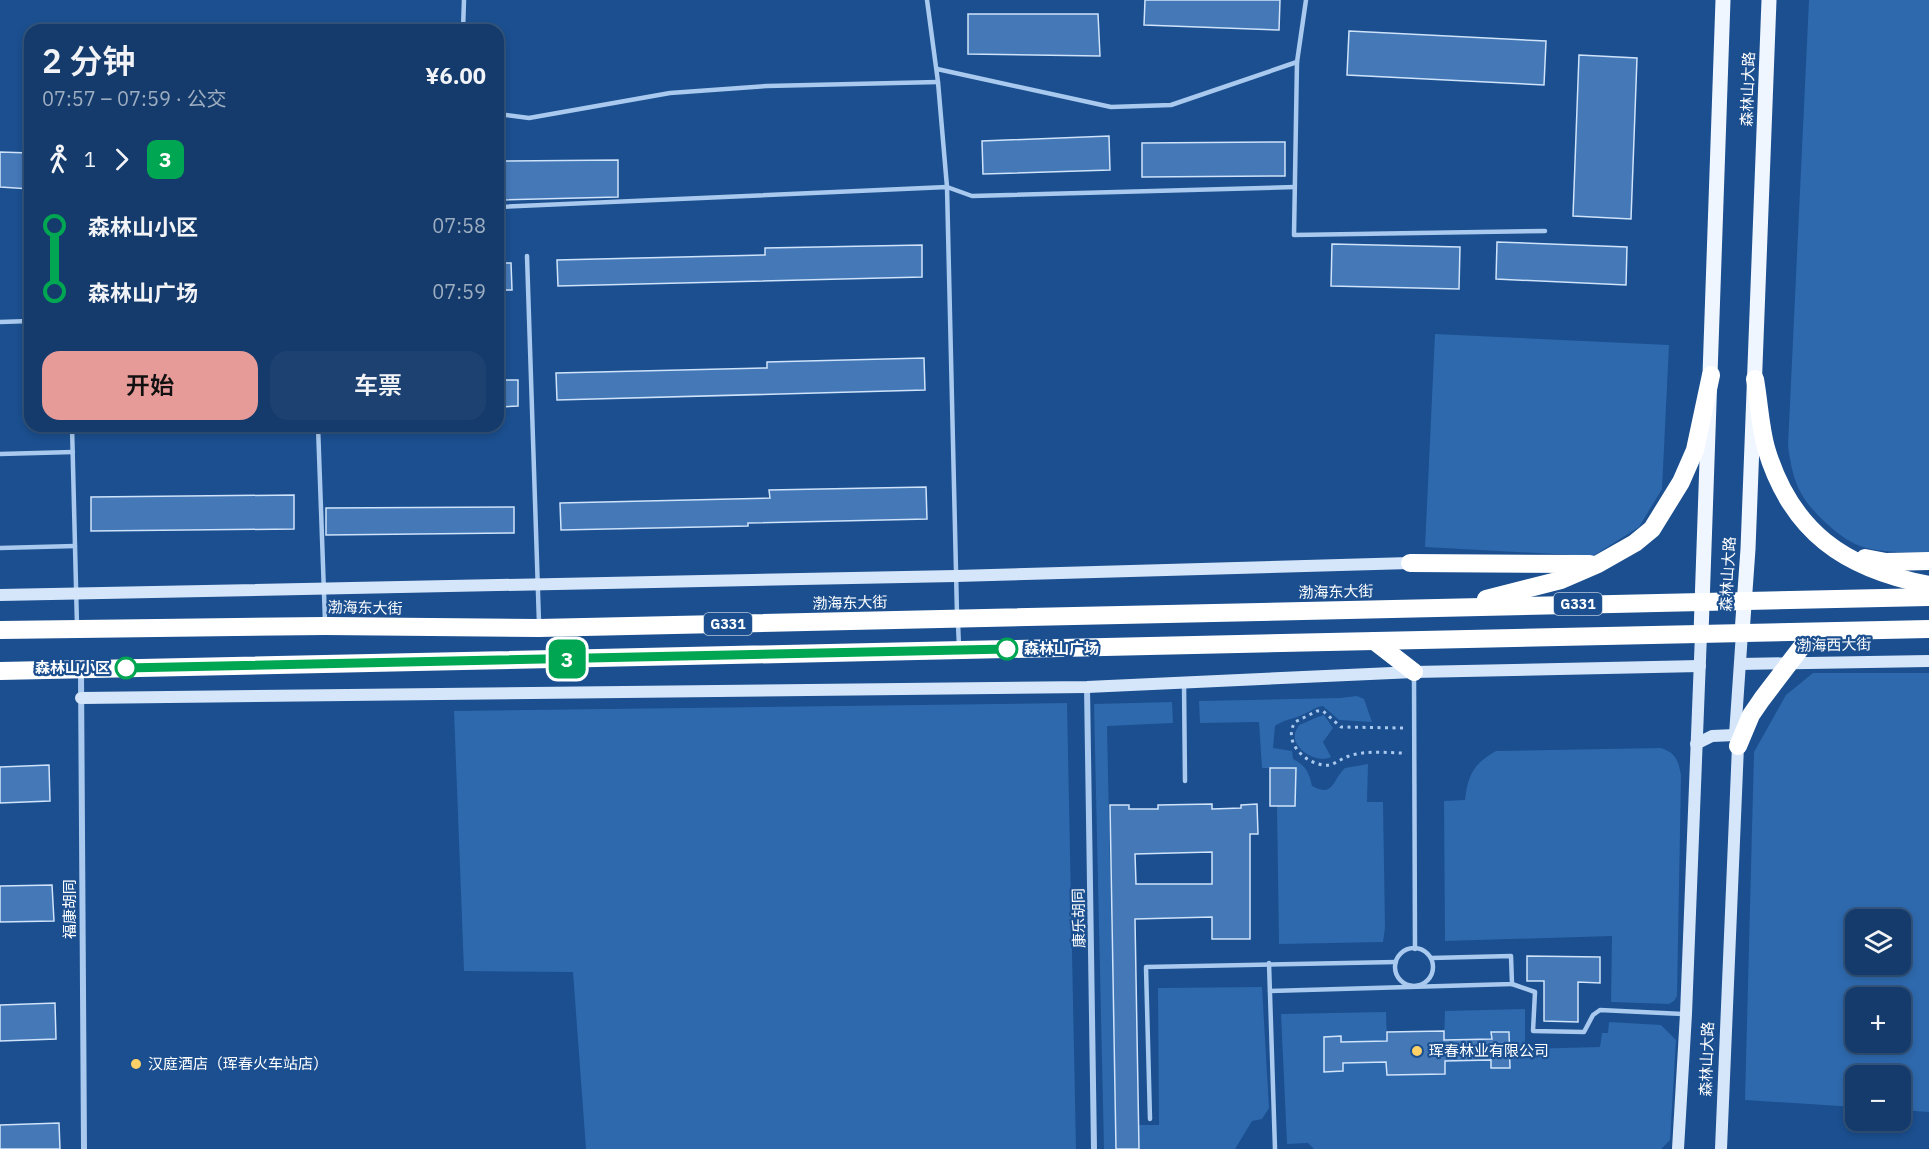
<!DOCTYPE html>
<html lang="zh">
<head>
<meta charset="utf-8">
<style>
	:root { --surface:#143b6b; --page:#1d4271; --text:#f1f3f6; --muted:#9dadc1; --line:#33557e; --accent:#e69b98 }
	body { margin:0; font-family:"IBM Plex Sans","Noto Sans SC",sans-serif; background:var(--page); color:var(--text); height:100vh; display:flex; flex-direction:column; font-size:22px; white-space:nowrap }
	* { box-sizing:border-box; margin:0 }
	p { font-size:20px; color:var(--muted) }
	.icon { flex:none; width:33px; height:33px; fill:none; stroke:currentColor; stroke-width:2; stroke-linecap:round; stroke-linejoin:round }
	.map { position:relative; flex:1; overflow:hidden }
	.side { position:absolute; left:24px; top:24px; width:480px; height:408px; display:flex; flex-direction:column; background:var(--surface); border-radius:18px; box-shadow:0 3px 9px #0003,0 0 0 2px var(--line) }
	.side>* { flex:none }
	.badge { padding:0 12px; border-radius:9px; font-size:21px; line-height:39px }
	.controls { position:absolute; left:1845px; top:909px; display:grid; gap:12px }
	.controls a { display:grid; place-items:center; width:66px; height:66px; border-radius:12px; background:var(--surface); box-shadow:0 3px 9px #0003,0 0 0 2px var(--line); font-size:30px }
	.map>.badge { position:absolute; translate:-50% -50%; box-shadow:0 0 0 3px #fff }
	.legs { display:flex; align-items:center; gap:9px; height:66px; padding:0 18px; font-size:20px }
	.legs p { margin-inline-start:auto }
	.summary { display:flex; align-items:center; justify-content:space-between; height:102px; padding:0 18px }
	h1 { font-size:33px; font-weight:600; line-height:45px }
	.action { display:flex; gap:12px; margin-top:auto; padding:12px 18px }
	.action a { flex:1; height:69px; border-radius:18px; background:var(--accent); color:#111; font-size:24px; font-weight:600; line-height:69px; text-align:center }
	.action a+a { background:var(--page); color:var(--text) }
	ul { padding:0 18px; list-style:none }
	li { display:flex; align-items:center; gap:21px; height:66px; font-size:22px }
	li i { display:grid; place-items:center; width:9px; height:100%; margin:0 8px; background:currentColor }
	li i::after { content:''; width:15px; height:15px; margin:-8px; border:4px solid; border-radius:50%; background:var(--surface) }
	li p { margin-inline-start:auto }
	li:first-child i { background:linear-gradient(#0000 50%,currentColor 0) }
	li:last-child i { background:linear-gradient(currentColor 50%,#0000 0) }
	.map>svg:first-child { display:block }
</style>
</head>
<body>
<div class="map">
<svg width="1929" height="1149" viewBox="0 0 1929 1149">
	<rect width="100%" height="100%" fill="#1b4f8f"/>
	<g fill="#2e69ad" fill-rule="evenodd">
		<path d="M1809,0H1929V553C1909,552 1879,553 1860,546C1847,541 1836,532 1826,523C1799,498 1793,482 1788,446Z"/>
		<path d="M1435,334L1669,345L1662,489L1639,527L1593,556L1425,547Z"/>
		<path d="M1813,673H1929V1112L1901,1110L1900,1076H1856L1855,1107L1745,1100L1754,752L1786,695ZM1856,920H1900V964H1856ZM1856,998H1900V1042H1856Z"/>
		<path d="M1357,696L1364,699L1372,722L1339,720L1323,706C1314,707 1312,711 1304,714C1295,719 1284,719 1275,726L1273,748L1292,751L1293,759C1306,766 1309,772 1312,786C1334,798 1332,780 1345,768L1368,764L1367,802H1383L1385,928L1383,942L1279,944L1277,806H1295L1296,768H1262L1259,722L1200,723L1199,701L1340,698Z"/>
		<path d="M1172,702L1173,723L1107,726L1116,1149H1104L1094,704Z"/>
		<path d="M1067,703L1076,1149H586L573,972L464,971L454,711Z"/>
		<path d="M1324,715L1333,728L1323,742L1331,757C1317,764 1292,749 1295,734C1295,732 1298,727 1299,725C1308,722 1315,717 1324,715Z"/>
		<path d="M1661,748C1676,753 1678,760 1681,775L1677,996L1674,1001L1669,1004L1611,1002L1612,936L1445,941L1444,801L1465,800C1468,775 1473,764 1496,751Z"/>
		<path d="M1262,987L1269,1108L1262,1119L1252,1121L1235,1149H1139L1138,1125H1159L1158,988Z"/>
		<path d="M1525,1009V1049L1600,1047L1602,1033H1608L1609,1022L1661,1025L1676,1040L1670,1140L1661,1149H1314L1308,1143L1287,1144L1281,1014L1386,1012L1387,1041L1341,1042V1036L1324,1037V1071H1343V1063L1386,1062L1387,1075L1444,1074L1445,1061L1491,1060V1068H1510L1509,1032H1492V1039L1444,1040L1445,1011Z"/>
	</g>
	<g fill="#4478b7" stroke="#cfe3fa" stroke-width="1.5" fill-rule="evenodd">
		<path d="M1145,0H1280L1279,30L1144,25Z"/>
		<path d="M968,14H1098L1100,56L968,54Z"/>
		<path d="M1349,31L1546,41L1544,85L1347,75Z"/>
		<path d="M1579,55L1637,58L1631,219L1573,216Z"/>
		<path d="M1109,136L1110,170L983,174L982,141Z"/>
		<path d="M1285,142V176L1142,177V143Z"/>
		<path d="M0,152L30,153V189L0,187Z"/>
		<path d="M618,160V197L498,200V161Z"/>
		<path d="M1497,242L1627,247L1626,285L1496,279Z"/>
		<path d="M1332,244L1460,247L1459,289L1331,286Z"/>
		<path d="M922,245V277L558,286L557,260L765,255V248Z"/>
		<path d="M498,263H511L512,290H498Z"/>
		<path d="M924,358L925,390L557,400L556,373L767,368V362Z"/>
		<path d="M498,380H518V406L498,407Z"/>
		<path d="M926,487L927,519L748,523V526L561,530L560,503L770,498L769,490Z"/>
		<path d="M294,495V529L91,531V497Z"/>
		<path d="M514,507V533L326,535V508Z"/>
		<path d="M49,765L50,801L0,803V767Z"/>
		<path d="M1270,768H1296L1295,806H1270Z"/>
		<path d="M1212,804V809L1241,808V805L1257,804L1258,834H1250V939H1212V917L1135,919L1139,1149H1116L1110,805H1129V809H1158V805ZM1212,852V884H1136L1135,854Z"/>
		<path d="M52,885L54,921L0,922V886Z"/>
		<path d="M1527,956L1600,957V983L1578,982V1022L1544,1021V981H1527Z"/>
		<path d="M55,1003L56,1039L0,1041V1005Z"/>
		<path d="M1444,1031V1040L1492,1039L1491,1032H1509L1510,1068H1491V1060L1445,1061V1074L1387,1075L1386,1062L1343,1063V1071L1324,1072V1037L1341,1036V1042L1387,1041V1032Z"/>
		<path d="M59,1123L60,1149H0V1125Z"/>
	</g>
	<g fill="none" stroke-linecap="round" stroke-linejoin="round">
		<path stroke="#a9c9ee" stroke-width="3" stroke-dasharray="3 4.5" stroke-linecap="butt" d="M1403,728L1341,727L1323,711H1317L1295,722C1283,741 1303,762 1323,765C1333,767 1339,759 1349,756C1366,750 1388,753 1405,753"/>
		<g stroke="#a9c9ee" stroke-width="4.5">
			<path d="M927,0L938,82L947,187L957,614"/>
			<path d="M1306,0L1297,62L1294,235L1545,231"/>
			<path d="M463,30L464,0"/>
			<path d="M937,69L1111,107L1171,105L1297,62"/>
			<path d="M498,114L529,118L670,93L767,86L938,82"/>
			<path d="M498,207L947,187L972,196L1295,187"/>
			<path d="M527,256L539,623"/>
			<path d="M0,322L30,321"/>
			<path d="M72,426L77,626"/>
			<path d="M318,426L325,621"/>
			<path d="M0,454L73,452"/>
			<path d="M0,548L75,546"/>
			<path d="M958,623L959,647"/>
			<path d="M1414,677L1415,949"/>
			<path d="M1184,683L1185,781"/>
			<circle cx="1414" cy="967" r="19"/>
			<path d="M1269,963L1275,1149"/>
			<path d="M1512,984L1535,992L1533,1031L1584,1032L1593,1015L1600,1010L1683,1014"/>
			<path d="M1270,991L1512,984L1511,956L1431,958"/>
			<path d="M1150,1119L1146,967L1396,962"/>
		</g>
		<g stroke="#a9c9ee" stroke-width="6">
			<path d="M81,673L84,1149"/>
			<path d="M1087,687L1094,1149"/>
		</g>
		<g stroke="#d6e6fa" stroke-width="12">
			<path d="M0,595L956,576L1410,563"/>
			<path d="M1740,664L1929,661"/>
			<path d="M81,698L1087,687L1414,672L1700,666"/>
			<path d="M1696,744L1712,736L1735,735"/>
			<path d="M1678,1149L1686,1014L1701,634"/>
			<path d="M1721,1149L1738,746L1735,735L1742,633"/>
		</g>
		<g stroke="#f0f6ff" stroke-width="15">
			<path d="M1742,633L1748,549L1769,0"/>
			<path d="M1701,634L1723,0"/>
		</g>
		<g stroke="#fff" stroke-width="18">
			<path d="M1755,379C1759,402 1760,426 1766,448C1791,532 1845,569 1929,585"/>
			<path d="M1865,558L1886,562L1929,561"/>
			<path d="M1410,563L1590,564"/>
			<path d="M1486,599L1561,580L1598,564L1635,543L1652,529L1681,482L1695,450L1711,375"/>
			<path d="M0,630L325,626L539,628L1929,597"/>
			<path d="M1374,641L1414,672"/>
			<path d="M0,671L1929,629"/>
			<path d="M1738,746L1751,715L1762,699L1813,632"/>
		</g>
	</g>
	<g fill="none" stroke-linecap="round" stroke-linejoin="round">
		<g stroke="#fff" stroke-width="14">
			<path id="line-1" d="M126,668L1007,649"/>
		</g>
		<use href="#line-1" stroke="#00a651" stroke-width="9"/>
	</g>
	<g fill="#fff" stroke="#00a651" stroke-width="3">
		<circle cx="1007" cy="649" r="10"/>
		<circle cx="126" cy="668" r="10"/>
	</g>
	<g fill="#ffd166" stroke="#1b4f8f" stroke-width="2">
		<circle cx="1417" cy="1051" r="6"/>
		<circle cx="136" cy="1064" r="6"/>
	</g>
	<g text-anchor="middle" stroke-width="4.5" stroke-linejoin="round" paint-order="stroke">
		<g fill="#1b4f8f" stroke="#bbcadd" stroke-width="1.5">
			<rect x="1554" y="593" width="48" height="22" rx="4.5"/>
			<rect x="704" y="613" width="48" height="22" rx="4.5"/>
		</g>
		<g font-size="14" font-weight="bold" fill="#fff">
			<text x="1578" y="609">G331</text>
			<text x="728" y="629">G331</text>
		</g>
		<g font-size="15" fill="#fff" stroke="#1b4f8f">
			<text transform="translate(1748 89) rotate(-88)" y="5">森林山大路</text>
			<text transform="translate(1728 574) rotate(-87)" y="5">森林山大路</text>
			<text transform="translate(1336 592) rotate(-1)" y="5">渤海东大街</text>
			<text transform="translate(850 603) rotate(-1)" y="5">渤海东大街</text>
			<text transform="translate(365 608) rotate(1)" y="5">渤海东大街</text>
			<text transform="translate(1834 645) rotate(-1)" y="5">渤海西大街</text>
			<text transform="translate(70 909) rotate(-90)" y="5">福康胡同</text>
			<text transform="translate(1079 918) rotate(-91)" y="5">康乐胡同</text>
			<text transform="translate(1707 1059) rotate(-88)" y="5">森林山大路</text>
		</g>
		<g font-size="15" font-weight="bold" fill="#fff" stroke="#1b4f8f" text-anchor="start">
			<text x="1024" y="654">森林山广场</text>
			<text x="110" y="673" text-anchor="end">森林山小区</text>
		</g>
		<g font-size="15" fill="#fff" stroke="#1b4f8f" text-anchor="start">
			<text x="1429" y="1056">珲春林业有限公司</text>
			<text x="148" y="1069">汉庭酒店（珲春火车站店）</text>
		</g>
	</g>
</svg>
<div class="controls">
<a><svg class="icon" aria-label="layers" viewBox="0 0 24 24"><path d="M12 4l9 5-9 5-9-5zM3 14l9 5 9-5"/></svg></a>
<a>+</a>
<a>−</a>
</div>
<b class="badge" style="left:567px;top:659px;background:#00a651;color:#fff">3</b>
<section class="side">
<div class="summary"><div><h1>2 分钟</h1><p>07:57 – 07:59 · 公交</p></div><b>¥6.00</b></div>
<div class="legs"><svg class="icon" aria-label="walk" viewBox="0 0 24 24"><circle cx="13" cy="4" r="2"/><path d="M13 8l-2 6 4 7M11 14l-3 7M7 12l3-4h3l4 4"/></svg>1<svg class="icon" aria-label="forward" viewBox="0 0 24 24"><path d="M9 5l7 7-7 7"/></svg><b class="badge" style="background:#00a651;color:#fff">3</b></div>
<ul>
<li><i style="color:#00a651"></i><b>森林山小区</b><p>07:58</p></li>
<li><i style="color:#00a651"></i><b>森林山广场</b><p>07:59</p></li>
</ul>
<div class="action"><a>开始</a><a>车票</a></div>
</section>
</div>
</body>
</html>
